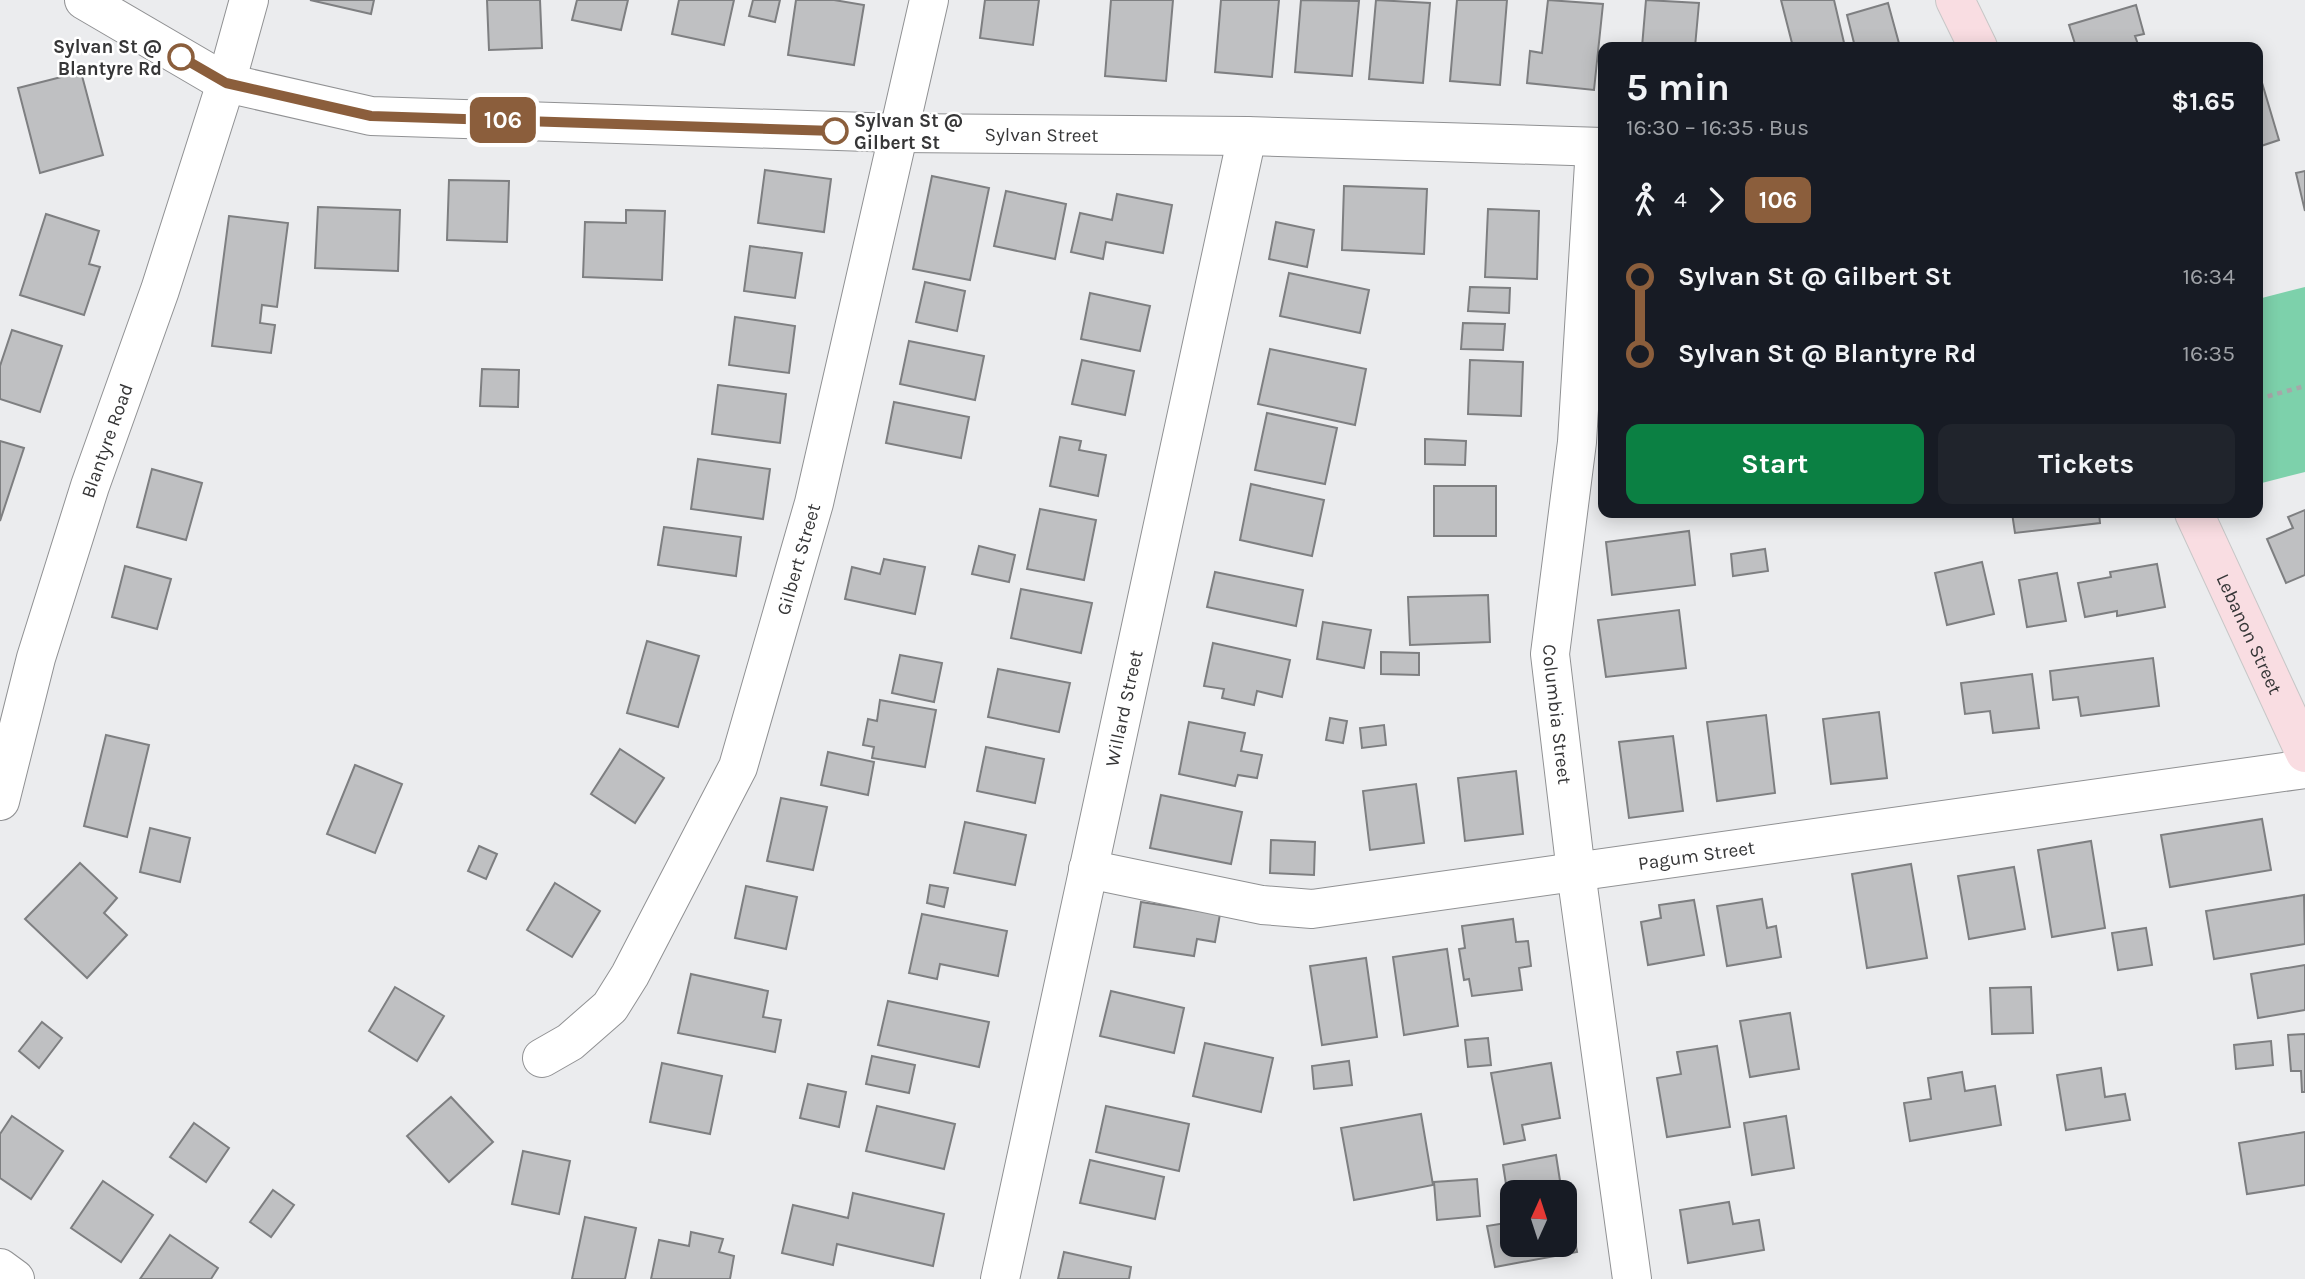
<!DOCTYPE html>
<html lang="en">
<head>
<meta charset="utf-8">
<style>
	:root { --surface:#171b24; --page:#20242c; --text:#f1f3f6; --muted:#9ea1a6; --accent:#0b8043 }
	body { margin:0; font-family:Karla,sans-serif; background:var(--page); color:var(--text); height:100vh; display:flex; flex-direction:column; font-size:26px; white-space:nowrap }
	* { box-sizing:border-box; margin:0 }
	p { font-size:23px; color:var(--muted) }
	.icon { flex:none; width:38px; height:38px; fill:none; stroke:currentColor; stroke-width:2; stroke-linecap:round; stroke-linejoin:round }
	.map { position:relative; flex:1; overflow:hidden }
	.drawer { position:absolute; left:1598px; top:42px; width:665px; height:476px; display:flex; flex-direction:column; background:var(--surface); border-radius:14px; box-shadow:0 4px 18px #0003 }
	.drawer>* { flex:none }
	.badge { padding:0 14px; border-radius:10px; font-size:24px; line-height:46px }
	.needle { width:46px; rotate:3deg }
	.tools { position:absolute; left:1500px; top:1180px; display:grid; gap:14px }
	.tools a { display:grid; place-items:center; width:77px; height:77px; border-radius:14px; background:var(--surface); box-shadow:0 4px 18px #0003; font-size:35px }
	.map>.badge { position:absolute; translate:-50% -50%; box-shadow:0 0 0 4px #fff }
	.legs { display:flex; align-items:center; gap:10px; height:77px; padding:0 28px; font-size:23px }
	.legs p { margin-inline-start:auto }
	.headline { display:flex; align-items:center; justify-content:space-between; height:119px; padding:0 28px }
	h1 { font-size:38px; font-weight:700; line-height:52px }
	.cta { display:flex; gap:14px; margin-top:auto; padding:14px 28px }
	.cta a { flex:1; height:80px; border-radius:14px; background:var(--accent); color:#fff; font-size:28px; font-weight:700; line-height:80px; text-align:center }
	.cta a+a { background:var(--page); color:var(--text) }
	ul { padding:0 28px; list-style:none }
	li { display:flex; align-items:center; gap:24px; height:77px; font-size:26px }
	li i { display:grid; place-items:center; width:10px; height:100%; margin:0 9px; background:currentColor }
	li i::after { content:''; width:18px; height:18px; margin:-9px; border:5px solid; border-radius:50%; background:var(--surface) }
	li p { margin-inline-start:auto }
	li:first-child i { background:linear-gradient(#0000 50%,currentColor 0) }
	li:last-child i { background:linear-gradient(currentColor 50%,#0000 0) }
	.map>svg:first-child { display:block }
</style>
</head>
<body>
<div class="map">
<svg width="2305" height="1279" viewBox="0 0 2305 1279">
	<rect width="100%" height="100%" fill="#ebecee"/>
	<path fill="#7dd1ab" d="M2305,287V472L2258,484V299Z"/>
	<g fill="#bfc0c2" stroke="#7e7f81" stroke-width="2">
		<path d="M310,0H374L371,14Z"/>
		<path d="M487,0H540L542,48L489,50Z"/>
		<path d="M577,0H628L621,30L572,20Z"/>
		<path d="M679,0H734L724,45L672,34Z"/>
		<path d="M753,0H780L775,22L749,16Z"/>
		<path d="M796,0H834L864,5L854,65L788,55Z"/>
		<path d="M985,0H1039L1033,45L980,38Z"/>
		<path d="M1111,0H1173L1166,81L1105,76Z"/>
		<path d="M1221,0H1279L1272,77L1215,72Z"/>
		<path d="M1301,0L1359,1L1352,76L1295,72Z"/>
		<path d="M1376,0L1430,3L1423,83L1369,79Z"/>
		<path d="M1457,0H1507L1500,85L1450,81Z"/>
		<path d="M1548,0L1603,4L1594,90L1527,83L1530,51L1542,53Z"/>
		<path d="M1646,0L1699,3L1695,47H1642Z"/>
		<path d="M1781,0H1834L1845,47H1793Z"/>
		<path d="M1888,3L1900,47H1855L1847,15Z"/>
		<path d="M2136,5L2144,34L2135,36L2139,47H2076L2069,25Z"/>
		<path d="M81,72L103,155L40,173L18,88Z"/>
		<path d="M2260,76L2279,140L2258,147V77Z"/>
		<path d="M765,170L831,179L824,232L758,223Z"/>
		<path d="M2305,171V211L2296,173Z"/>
		<path d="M932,176L989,188L970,280L913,269Z"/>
		<path d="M449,180L509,181L507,242L447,240Z"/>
		<path d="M1344,186L1427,189L1424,254L1342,250Z"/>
		<path d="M1006,191L1066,204L1055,259L994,246Z"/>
		<path d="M1117,194L1172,205L1163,253L1106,242L1103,259L1071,252L1080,213L1112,220Z"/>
		<path d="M318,207L400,210L398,271L315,268Z"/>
		<path d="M1488,209L1539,211L1537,279L1485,277Z"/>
		<path d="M626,210L665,211L662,280L583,277L585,222L626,223Z"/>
		<path d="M46,214L99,231L89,264L100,267L84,315L20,295Z"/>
		<path d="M229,216L288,223L277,307L262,305L260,323L275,325L271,353L212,346Z"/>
		<path d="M1276,222L1314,230L1307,267L1269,259Z"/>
		<path d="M750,246L802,253L795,298L744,291Z"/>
		<path d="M1289,273L1369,290L1360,333L1280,316Z"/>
		<path d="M925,282L965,291L957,331L916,322Z"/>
		<path d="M1470,287L1510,288L1509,313L1468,311Z"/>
		<path d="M1090,293L1150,306L1140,351L1081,339Z"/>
		<path d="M735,317L795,326L789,373L729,365Z"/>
		<path d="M1463,323L1505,324L1503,350L1461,349Z"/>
		<path d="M12,330L62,346L40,412L0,399V366Z"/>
		<path d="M909,341L984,356L975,400L900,384Z"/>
		<path d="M1270,349L1366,369L1355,425L1258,404Z"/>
		<path d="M1082,360L1134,371L1125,415L1072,404Z"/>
		<path d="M1470,360L1523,362L1521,416L1468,414Z"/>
		<path d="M482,369L519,370L518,407L480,406Z"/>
		<path d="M718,385L786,394L780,443L712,434Z"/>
		<path d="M894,402L969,417L961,458L886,443Z"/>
		<path d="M1267,413L1337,428L1325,484L1255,470Z"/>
		<path d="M1060,437L1081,441L1079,450L1106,455L1098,496L1050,486Z"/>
		<path d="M1425,439L1466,441L1465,465L1425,464Z"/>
		<path d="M0,441L24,448L0,521Z"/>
		<path d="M698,459L770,469L763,519L691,509Z"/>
		<path d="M152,469L202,483L186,540L137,527Z"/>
		<path d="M1251,484L1324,500L1312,556L1240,540Z"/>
		<rect x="1434" y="486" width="62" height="50"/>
		<path d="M1040,509L1096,520L1084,580L1027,569Z"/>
		<path d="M2305,510V575L2286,583L2267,539L2293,528L2288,517Z"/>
		<path d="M2012,513H2099L2100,523L2015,533Z"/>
		<path d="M664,527L741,537L736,576L658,565Z"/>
		<path d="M1689,531L1695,585L1612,595L1606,542Z"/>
		<path d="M979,546L1015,555L1009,582L972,574Z"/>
		<path d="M1765,549L1768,571L1733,576L1731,554Z"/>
		<path d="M884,559L925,567L915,614L845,599L852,567L880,574Z"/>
		<path d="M1982,562L1994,614L1947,625L1935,573Z"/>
		<path d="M2157,564L2165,607L2117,616V611L2085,617L2078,583L2111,577L2110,572Z"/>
		<path d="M125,566L171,579L157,629L112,617Z"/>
		<path d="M1215,572L1303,590L1296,626L1207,607Z"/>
		<path d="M2057,573L2066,621L2027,627L2019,580Z"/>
		<path d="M1021,589L1092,603L1081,653L1011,638Z"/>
		<path d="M1488,595L1490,642L1410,645L1408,597Z"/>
		<path d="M1679,610L1686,668L1606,677L1598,620Z"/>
		<path d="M1323,622L1371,630L1364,668L1317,659Z"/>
		<path d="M647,641L699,656L678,727L627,713Z"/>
		<path d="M1213,643L1290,660L1282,697L1257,691L1254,705L1222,698L1224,689L1204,686Z"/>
		<path d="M1381,652L1419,653V675L1381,674Z"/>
		<path d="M900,655L942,663L934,702L892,693Z"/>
		<path d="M2153,658L2159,706L2081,716L2078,697L2053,700L2050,671Z"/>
		<path d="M998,669L1070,683L1059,732L988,717Z"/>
		<path d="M2032,674L2039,728L1993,733L1990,711L1965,714L1961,683Z"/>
		<path d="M880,700L936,710L925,767L872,758L874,747L863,745L868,719L877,721Z"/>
		<path d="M1879,712L1887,778L1831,784L1823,719Z"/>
		<path d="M1766,715L1775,793L1717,801L1707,722Z"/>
		<path d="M1330,718L1347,721L1343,743L1326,740Z"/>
		<path d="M1189,722L1245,733L1241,751L1262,755L1257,778L1238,775L1235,786L1179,774Z"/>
		<path d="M1384,725L1386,745L1362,748L1360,728Z"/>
		<path d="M106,735L149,745L127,837L84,826Z"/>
		<path d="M1673,736L1683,811L1629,818L1619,742Z"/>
		<path d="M986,747L1044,759L1035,803L977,791Z"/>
		<path d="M620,749L664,778L635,823L591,794Z"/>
		<path d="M828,752L874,762L868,795L821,785Z"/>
		<path d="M355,765L402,784L375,853L327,834Z"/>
		<path d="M1516,771L1523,834L1465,841L1458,778Z"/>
		<path d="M1416,784L1424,843L1370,850L1363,791Z"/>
		<path d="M1161,795L1242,812L1231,864L1150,848Z"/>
		<path d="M781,798L827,807L813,870L767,861Z"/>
		<path d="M2262,819L2271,870L2170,887L2161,835Z"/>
		<path d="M965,822L1026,835L1015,885L954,873Z"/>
		<path d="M150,828L190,838L180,882L140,872Z"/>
		<path d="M1271,840L1315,842L1314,875L1270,873Z"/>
		<path d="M2091,841L2105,928L2052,937L2038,850Z"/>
		<path d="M479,846L497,854L486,879L468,871Z"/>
		<path d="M80,863L117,898L104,913L127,935L87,978L25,919Z"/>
		<path d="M1911,864L1927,958L1867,968L1852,874Z"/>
		<path d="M2014,867L2025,929L1969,939L1958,876Z"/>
		<path d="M555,883L600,911L572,957L527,930Z"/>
		<path d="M930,885L948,888L944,907L927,903Z"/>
		<path d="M746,886L797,897L786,949L735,938Z"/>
		<path d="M2304,895L2305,944L2214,959L2206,911Z"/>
		<path d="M1762,899L1767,928L1776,926L1781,957L1727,966L1717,906Z"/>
		<path d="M1694,900L1704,955L1648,965L1641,922L1661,918L1659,905Z"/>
		<path d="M1141,902L1220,914L1215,942L1197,939L1194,956L1134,947Z"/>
		<path d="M922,914L1007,931L998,976L940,964L937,979L909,973Z"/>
		<path d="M1513,919L1516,942L1528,941L1531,966L1519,968L1522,990L1472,996L1469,979L1464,980L1459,949L1465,948L1462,926Z"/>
		<path d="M2146,928L2152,965L2118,970L2112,933Z"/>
		<path d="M1447,949L1458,1026L1404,1035L1393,957Z"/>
		<path d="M1366,958L1377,1037L1322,1045L1310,966Z"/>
		<path d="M2305,965V1010L2258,1018L2251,974Z"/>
		<path d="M691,974L768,991L763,1017L781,1020L775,1052L678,1033Z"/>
		<path d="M395,987L444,1016L417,1061L369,1031Z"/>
		<path d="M2031,987L2033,1033L1992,1034L1990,988Z"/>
		<path d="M1111,991L1184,1008L1174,1053L1100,1036Z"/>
		<path d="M888,1001L989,1022L979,1067L878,1045Z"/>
		<path d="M1790,1013L1799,1069L1750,1077L1740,1021Z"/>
		<path d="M42,1022L62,1038L39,1068L19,1051Z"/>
		<path d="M2305,1034V1092H2302L2301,1071H2291L2288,1035Z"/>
		<path d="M1488,1038L1491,1065L1468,1067L1465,1040Z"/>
		<path d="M2271,1041L2273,1065L2236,1069L2234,1045Z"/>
		<path d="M1205,1043L1273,1058L1261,1112L1193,1096Z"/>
		<path d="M1717,1046L1730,1127L1667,1137L1657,1078L1681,1074L1677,1052Z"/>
		<path d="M872,1056L915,1065L909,1093L866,1084Z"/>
		<path d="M1349,1061L1352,1085L1314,1089L1312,1066Z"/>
		<path d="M662,1063L722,1076L710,1134L650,1122Z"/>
		<path d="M1551,1063L1560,1118L1522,1125L1525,1140L1504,1144L1491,1073Z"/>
		<path d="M2101,1068L2105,1097L2125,1094L2130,1120L2066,1130L2057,1075Z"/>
		<path d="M1962,1072L1965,1091L1995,1086L2001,1125L1910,1141L1904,1103L1931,1099L1928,1078Z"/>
		<path d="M808,1084L846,1092L839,1127L800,1118Z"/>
		<path d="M451,1097L493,1142L449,1182L407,1136Z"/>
		<path d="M877,1106L955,1124L944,1169L866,1151Z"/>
		<path d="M1106,1106L1189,1124L1179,1171L1096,1152Z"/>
		<path d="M1421,1114L1433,1185L1354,1200L1341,1128Z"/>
		<path d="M12,1116L63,1151L31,1199L0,1178V1134Z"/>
		<path d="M1786,1116L1794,1168L1752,1175L1744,1123Z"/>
		<path d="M194,1123L229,1148L206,1182L170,1157Z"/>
		<path d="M2305,1132V1185L2247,1194L2239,1143Z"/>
		<path d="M523,1151L570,1161L559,1214L512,1204Z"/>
		<path d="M1556,1155L1561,1187L1536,1192H1512V1196L1508,1197L1503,1165Z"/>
		<path d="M1090,1160L1164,1177L1155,1219L1080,1203Z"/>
		<path d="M1477,1179L1480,1216L1437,1220L1434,1182Z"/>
		<path d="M103,1181L153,1215L121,1262L71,1228Z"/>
		<path d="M273,1190L294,1205L271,1237L250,1222Z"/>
		<path d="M853,1193L944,1214L933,1266L837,1244L833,1265L782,1253L793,1205L848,1218Z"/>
		<path d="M1729,1202L1733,1224L1759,1220L1764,1250L1688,1263L1680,1210Z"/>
		<path d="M1568,1203L1577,1252L1495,1267L1487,1226L1512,1222V1244H1564V1204Z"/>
		<path d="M585,1217L636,1228L625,1279H572Z"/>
		<path d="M691,1232L723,1239L719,1252L734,1256L730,1279H651L659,1240L689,1246Z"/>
		<path d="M170,1235L218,1268L211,1279H140Z"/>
		<path d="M1064,1252L1131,1267L1129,1279H1058Z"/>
	</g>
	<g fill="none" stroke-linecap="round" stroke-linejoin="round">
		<g stroke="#909193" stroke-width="40">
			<g id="minor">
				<path id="s1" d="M84,0L226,83L371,116L898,133L1247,136L1603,147"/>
				<path id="s2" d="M1595,147L1577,442L1550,654L1576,872L1632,1279"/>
				<path id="s3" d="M0,801L36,658L90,486L160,290L226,83L249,0"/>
				<path id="s4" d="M1088,869L1262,905L1312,909L2305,769"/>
				<path id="s5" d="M542,1058L570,1042L610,1007L630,975L738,767L814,503L929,0"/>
				<path d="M0,1268L15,1279"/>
				<path id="s6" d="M1000,1279L1247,136"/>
			</g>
		</g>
		<g stroke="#c7c7c7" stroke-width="40">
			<g id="major">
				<path d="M1955,0L1978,47"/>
				<path id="s7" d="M2194,513L2305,753"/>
			</g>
		</g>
		<path stroke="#a7a7a9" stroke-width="4.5" stroke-dasharray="5 5" stroke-linecap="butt" d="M2258,399L2305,386"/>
		<use href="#minor" stroke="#fff" stroke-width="38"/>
		<use href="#major" stroke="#f9dde2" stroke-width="38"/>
	</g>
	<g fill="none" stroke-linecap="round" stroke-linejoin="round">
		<g stroke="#fff" stroke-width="16">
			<path id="line-1" d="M181,57L226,83L371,116L835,131"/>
		</g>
		<use href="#line-1" stroke="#8b5e3c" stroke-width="10"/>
	</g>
	<g fill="#fff" stroke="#8b5e3c" stroke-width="3.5">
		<circle cx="181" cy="57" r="12"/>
		<circle cx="835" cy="131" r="12"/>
	</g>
	<g text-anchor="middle" stroke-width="5" stroke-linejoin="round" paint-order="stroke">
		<g font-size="19" font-weight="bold" fill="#363637" stroke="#fff" text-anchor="end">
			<text x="162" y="53">Sylvan St @<tspan x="162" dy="22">Blantyre Rd</tspan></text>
			<text x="854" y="127" text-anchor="start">Sylvan St @<tspan x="854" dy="22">Gilbert St</tspan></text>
		</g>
		<g font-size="19" fill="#363637" stroke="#fff">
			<text dy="7" stroke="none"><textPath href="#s1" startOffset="984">Sylvan Street</textPath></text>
			<text dy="7" stroke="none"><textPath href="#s3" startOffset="376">Blantyre Road</textPath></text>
			<text dy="7" stroke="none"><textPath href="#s5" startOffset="574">Gilbert Street</textPath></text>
			<text dy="7" stroke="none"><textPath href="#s7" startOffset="133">Lebanon Street</textPath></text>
			<text dy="7" stroke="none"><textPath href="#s6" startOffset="584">Willard Street</textPath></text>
			<text dy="7" stroke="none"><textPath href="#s2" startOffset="570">Columbia Street</textPath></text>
			<text dy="7" stroke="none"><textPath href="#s4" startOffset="616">Pagum Street</textPath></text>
		</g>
	</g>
</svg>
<div class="tools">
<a><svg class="needle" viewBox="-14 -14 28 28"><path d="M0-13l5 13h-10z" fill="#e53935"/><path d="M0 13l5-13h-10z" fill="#9ea1a6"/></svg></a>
</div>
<b class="badge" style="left:503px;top:120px;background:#8b5e3c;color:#fff">106</b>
<section class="drawer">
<div class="headline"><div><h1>5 min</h1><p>16:30 – 16:35 · Bus</p></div><b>$1.65</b></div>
<div class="legs"><svg class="icon" aria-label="walk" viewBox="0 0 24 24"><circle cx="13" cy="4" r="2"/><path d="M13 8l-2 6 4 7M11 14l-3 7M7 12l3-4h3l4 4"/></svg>4<svg class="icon" aria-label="forward" viewBox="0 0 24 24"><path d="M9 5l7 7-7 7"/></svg><b class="badge" style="background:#8b5e3c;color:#fff">106</b></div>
<ul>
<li><i style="color:#8b5e3c"></i><b>Sylvan St @ Gilbert St</b><p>16:34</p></li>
<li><i style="color:#8b5e3c"></i><b>Sylvan St @ Blantyre Rd</b><p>16:35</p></li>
</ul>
<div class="cta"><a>Start</a><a>Tickets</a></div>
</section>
</div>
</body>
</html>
